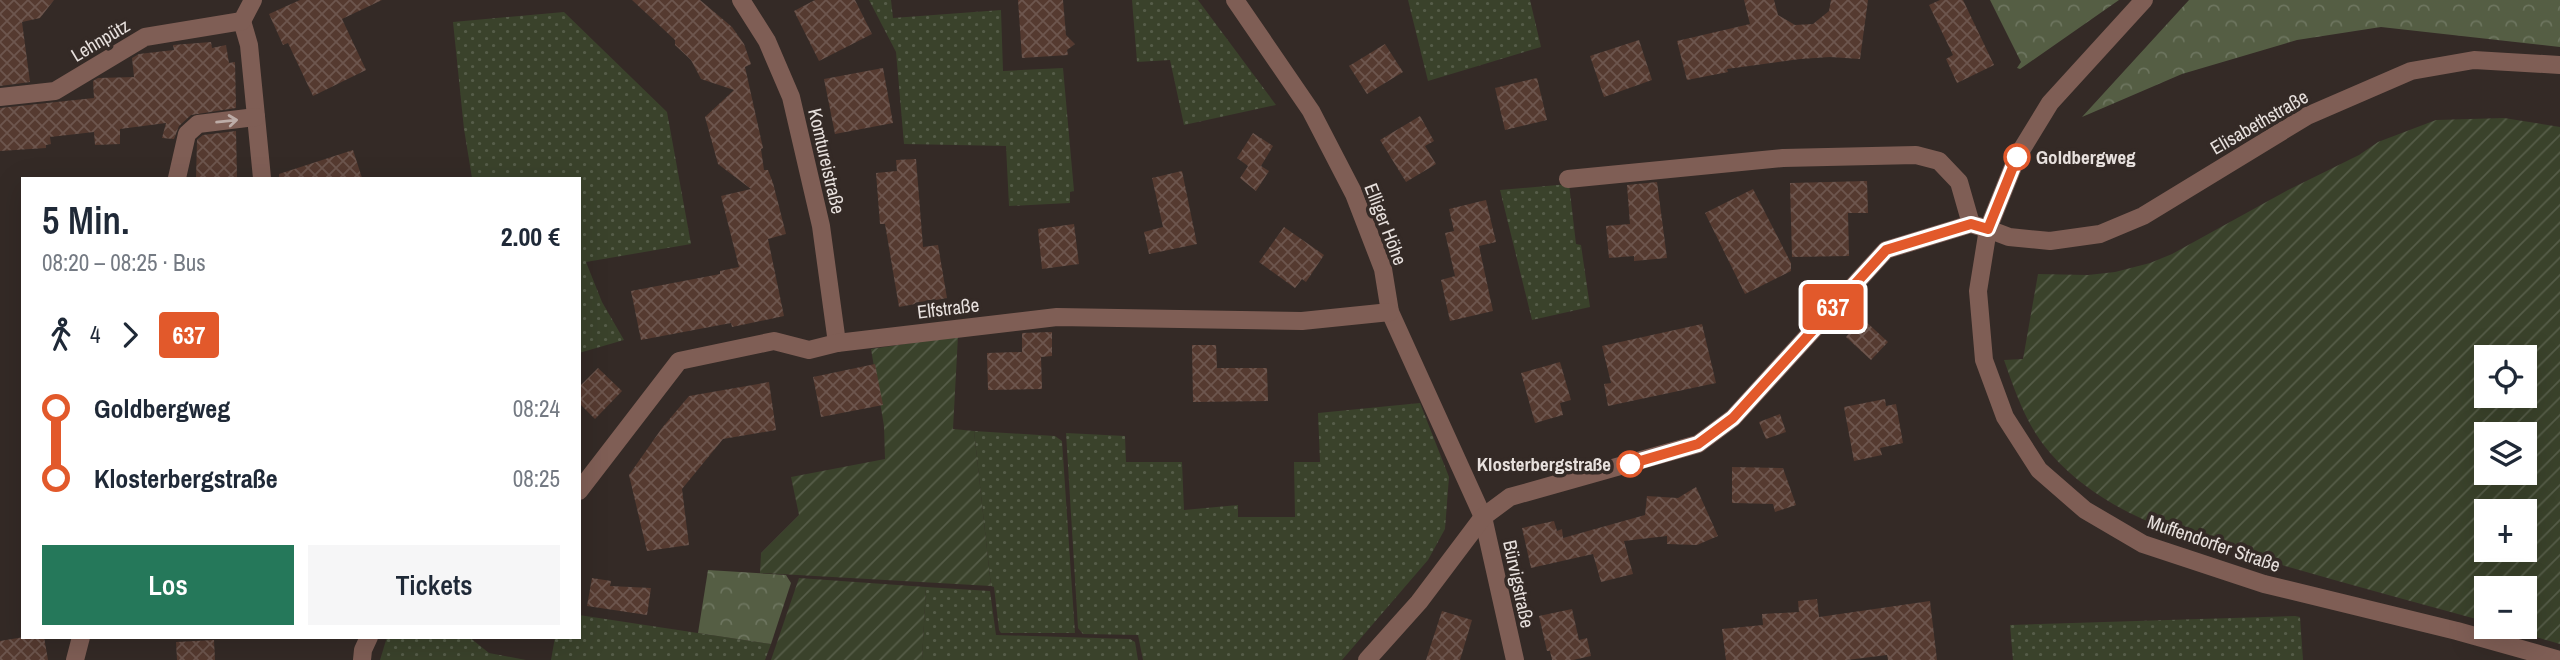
<!DOCTYPE html>
<html lang="de">
<head>
<meta charset="utf-8">
<style>
	:root { --surface:#fff; --page:#f6f6f7; --text:#1f2937; --muted:#747a83; --accent:#25785a }
	body { margin:0; font-family:"Archivo Narrow",sans-serif; background:var(--page); color:var(--text); height:100vh; display:flex; flex-direction:column; font-size:26px; white-space:nowrap }
	* { box-sizing:border-box; margin:0 }
	p { font-size:23px; color:var(--muted) }
	.icon { flex:none; width:38px; height:38px; fill:none; stroke:currentColor; stroke-width:2; stroke-linecap:round; stroke-linejoin:round }
	.map { position:relative; flex:1; overflow:hidden }
	.side { position:absolute; left:21px; top:177px; width:560px; height:462px; display:flex; flex-direction:column; background:var(--surface); border-radius:0px; box-shadow:0 7px 28px #0002 }
	.side>* { flex:none }
	.badge { padding:0 14px; border-radius:5px; font-size:24px; line-height:46px }
	.controls { position:absolute; left:2474px; top:345px; display:grid; gap:14px }
	.controls a { display:grid; place-items:center; width:63px; height:63px; border-radius:0px; background:var(--surface); box-shadow:0 7px 28px #0002; font-size:35px }
	.map>.badge { position:absolute; translate:-50% -50%; box-shadow:0 0 0 4px #fff }
	.legs { display:flex; align-items:center; gap:10px; height:77px; padding:0 21px; font-size:23px }
	.legs p { margin-inline-start:auto }
	.head { display:flex; align-items:center; justify-content:space-between; height:119px; padding:0 21px }
	h1 { font-size:38px; font-weight:600; line-height:52px }
	.cta { display:flex; gap:14px; margin-top:auto; padding:14px 21px }
	.cta a { flex:1; height:80px; border-radius:0px; background:var(--accent); color:#fff; font-size:28px; font-weight:600; line-height:80px; text-align:center }
	.cta a+a { background:var(--page); color:var(--text) }
	ul { padding:0 21px; list-style:none }
	li { display:flex; align-items:center; gap:24px; height:70px; font-size:26px }
	li i { display:grid; place-items:center; width:10px; height:100%; margin:0 9px; background:currentColor }
	li i::after { content:''; width:18px; height:18px; margin:-9px; border:5px solid; border-radius:50%; background:var(--surface) }
	li p { margin-inline-start:auto }
	li:first-child i { background:linear-gradient(#0000 50%,currentColor 0) }
	li:last-child i { background:linear-gradient(currentColor 50%,#0000 0) }
	.map>svg:first-child { display:block }
</style>
</head>
<body>
<div class="map">
<svg width="2560" height="660" viewBox="0 0 2560 660">
	<defs>
		<pattern id="grass-dots" width="8" height="8" patternUnits="userSpaceOnUse" patternTransform="scale(1.75)"><rect width="8" height="8" fill="#3a422b"/><path d="M2 2h.1M6 6h.1" fill="none" stroke="#565d49" stroke-width="1.8" stroke-linecap="round"/></pattern>
		<pattern id="forest-crowns" width="20" height="18" patternUnits="userSpaceOnUse" patternTransform="scale(1.75)"><rect width="20" height="18" fill="#555e44"/><path d="M2 6a3 3 0 1 1 6 0M12 15a3 3 0 1 1 6 0" fill="none" stroke="#6d755f"/></pattern>
		<pattern id="garden-furrows" width="10" height="10" patternUnits="userSpaceOnUse" patternTransform="scale(1.75)"><rect width="10" height="10" fill="#3a422b"/><path d="M-1 1l2-2M0 10L10 0M9 11l2-2" fill="none" stroke="#565d49"/></pattern>
		<pattern id="building-cross-hatch" width="8" height="8" patternUnits="userSpaceOnUse" patternTransform="scale(1.75)"><rect width="8" height="8" fill="#553a30"/><path d="M0 0l8 8M0 8l8-8" fill="none" stroke="#6d564e"/></pattern>
	</defs>
	<rect width="100%" height="100%" fill="#342a26"/>
	<g fill="url(#grass-dots)">
		<path d="M869,0H891L893,18L1001,10L1003,71L1063,68L1074,191L1070,192V203L1009,206L1006,146L904,144L896,52Z"/>
		<path d="M1132,0H1198L1276,105L1184,125L1170,60L1137,62Z"/>
		<path d="M1408,0H1530L1541,47L1428,81Z"/>
		<path d="M564,12L667,112L691,244L586,262L602,302L624,340L579,353V178H472L464,129L453,22Z"/>
		<path d="M1569,184L1576,244L1581,245L1590,307L1532,320L1500,190Z"/>
		<path d="M1420,403L1449,477L1445,529L1428,560L1342,660H1143L1138,635L1083,634L1078,628L1066,433L1125,436L1126,462H1182L1184,510L1238,505V517H1295L1294,462H1320L1318,413Z"/>
		<path d="M974,431L1055,436L1062,441L1075,633H1001L999,630L994,587L991,586Z"/>
		<path d="M926,587L990,591L996,635L1130,639L1135,642L1138,660H922Z"/>
		<path d="M579,615L771,644L765,660H551L555,637H579Z"/>
		<path d="M2295,616L2300,617L2303,660H2013L2010,625Z"/>
		<path d="M387,637H469L489,653L526,660H380Z"/>
	</g>
	<g fill="url(#forest-crowns)">
		<path d="M1990,0H2119L2020,69L2017,68L2021,62Z"/>
		<path d="M2189,0H2560V47L2381,27L2297,40L2182,74L2082,117Z"/>
		<path d="M708,570L786,575L791,583L771,644L698,633Z"/>
	</g>
	<g fill="url(#garden-furrows)" fill-rule="evenodd">
		<path d="M2504,118L2560,127V644L2502,627L2525,626V588H2487V622C2419,603 2350,585 2282,565C2200,541 2110,521 2051,454C2027,427 2016,394 2004,360L2023,359L2038,274L2088,275L2115,272L2150,263L2172,254L2288,190L2359,155L2378,142L2436,120ZM2487,357H2525V396H2487ZM2487,434H2525V472H2487ZM2487,511H2525V550H2487Z"/>
		<path d="M958,336L953,429L974,431L991,586L760,573L761,553L799,515L791,477L885,459L884,426L871,349Z"/>
		<path d="M799,578L926,587L922,660H771Z"/>
	</g>
	<g fill="url(#building-cross-hatch)">
		<path d="M0,0H54L40,18L22,22L30,82L0,86Z"/>
		<path d="M300,0H382L342,19L366,70L313,96L288,43L283,45L269,14Z"/>
		<path d="M632,0H700L732,27L744,44L751,64L745,67L763,148L761,149L764,170H768L773,183L786,234L768,239L784,316L732,327L731,323L641,340L631,291L720,274V271L739,267L721,196L751,189L718,164L705,117L734,90L701,79L691,60L675,45V40Z"/>
		<path d="M815,0H855L872,34L819,61L794,11Z"/>
		<path d="M1018,0H1063L1066,35L1075,44L1067,50L1068,55L1022,58Z"/>
		<path d="M1744,0H1774L1778,15L1795,25L1813,24L1829,11L1831,0H1868L1860,59L1830,57L1800,59L1727,69L1728,72L1687,80L1677,41L1750,24Z"/>
		<path d="M1940,0H1963L1994,65L1957,83L1946,59L1953,55L1929,5Z"/>
		<path d="M1639,40L1652,80L1604,97L1590,56Z"/>
		<path d="M211,42L212,48L226,45L229,63L235,62L236,108L191,115L179,126L174,139L162,138L166,123L120,129V144L95,145L94,132L50,137L51,144L46,145V148L0,151V108L94,98L93,81L98,78L134,77L132,58L139,54L174,50L173,45Z"/>
		<path d="M1385,44L1403,72L1367,94L1349,66Z"/>
		<path d="M883,68L893,123L835,134L824,79Z"/>
		<path d="M1537,78L1547,120L1505,130L1495,88Z"/>
		<path d="M1420,116L1434,141L1425,146L1436,164L1406,182L1380,140Z"/>
		<path d="M236,131L237,178H196L197,140L203,135Z"/>
		<path d="M1253,133L1273,146L1261,166L1269,171L1256,191L1240,178L1248,166L1237,158Z"/>
		<path d="M353,150L362,178H279V174Z"/>
		<path d="M916,159L923,247L938,245L947,298L899,307L885,224H880L876,173L897,171L896,160Z"/>
		<path d="M1182,171L1197,244L1149,254L1144,232L1163,227L1152,178Z"/>
		<path d="M1867,181L1868,213H1848L1849,256L1792,257L1790,183Z"/>
		<path d="M1657,182L1667,258L1634,261V256L1609,258L1606,226L1630,224L1627,185Z"/>
		<path d="M1753,189L1791,263V271L1745,294L1705,213Z"/>
		<path d="M1486,200L1496,242L1479,246L1493,311L1450,321L1441,280L1455,276L1445,233L1454,231L1449,209Z"/>
		<path d="M1074,224L1079,264L1042,269L1038,229Z"/>
		<path d="M1284,227L1324,255L1306,282L1302,279L1295,288L1259,262Z"/>
		<path d="M1862,318L1888,342L1871,360L1846,337Z"/>
		<path d="M1702,324L1716,383L1608,406L1604,384L1611,383L1602,346Z"/>
		<path d="M1052,332V356L1041,357L1042,389L988,390L987,353L1022,352V333Z"/>
		<path d="M1192,345H1216L1217,368H1267L1268,401L1193,402Z"/>
		<path d="M1560,362L1571,400L1560,403L1563,415L1535,423L1521,373Z"/>
		<path d="M875,364L883,405L821,417L813,377Z"/>
		<path d="M598,368L622,391L595,419L579,403V387Z"/>
		<path d="M769,382L776,430L723,439L682,489L689,545L647,551L629,475L662,428L689,396Z"/>
		<path d="M1885,399L1886,406L1896,404L1903,443L1880,448L1882,455L1854,461L1844,407Z"/>
		<path d="M1780,414L1786,432L1766,439L1759,422Z"/>
		<path d="M1732,467L1783,468L1796,505L1775,512L1773,504L1732,503Z"/>
		<path d="M1696,487L1718,536L1697,545L1667,544V536L1624,541L1633,574L1601,582L1593,554L1531,568L1522,528L1554,521L1557,531L1562,529L1563,538L1645,515L1647,496L1678,498Z"/>
		<path d="M592,578L611,581L610,586L651,588L647,615L587,606Z"/>
		<path d="M1817,599L1819,617L1930,601L1937,660H1888L1887,655L1847,660H1726L1722,629L1763,625L1762,614L1799,612L1798,601Z"/>
		<path d="M1572,609L1579,640L1587,638L1591,656L1573,660H1552L1550,651H1547L1539,616Z"/>
		<path d="M1442,611L1472,620L1460,660H1426Z"/>
		<path d="M24,637H44L48,660H0V641Z"/>
		<path d="M214,640L215,660H177L176,642Z"/>
	</g>
	<g fill="none" stroke-linecap="round" stroke-linejoin="round">
		<g stroke="#7f5e55" stroke-width="18">
			<path d="M741,0L767,41L791,97L821,226L837,343"/>
			<path d="M1235,0L1311,111L1354,194L1383,269L1390,312L1483,517L1515,660"/>
			<path d="M242,21L249,45L262,178"/>
			<path d="M0,97L55,91L145,37L242,21L253,0"/>
			<path d="M177,178L187,134L198,124L256,117"/>
			<path d="M1568,179L1783,158L1916,155L1939,161L1959,182L1971,224"/>
			<path d="M579,491L679,361L774,341L809,350L837,343L1057,317L1302,321L1390,312"/>
			<path d="M75,660L81,637"/>
			<path d="M362,660L363,650L369,637"/>
			<path d="M1367,660L1419,602L1483,517L1510,497L1698,444L1733,418L1886,250L1971,224L1988,229"/>
		</g>
		<g stroke="#7f5e55" stroke-width="18">
			<path d="M2144,0L2050,103L2017,157L1988,229L1978,291L1984,360L2005,417L2039,470L2085,510L2143,544L2264,584L2457,631L2560,660"/>
			<path d="M1988,229L2009,237L2050,241L2100,234L2143,216L2307,116L2411,71L2474,60L2560,65"/>
		</g>
	</g>
	<defs><path id="oneway-shaft" d="M-6 0H5M1.5-3L5.5 0L1.5 3" fill="none" stroke-width="1.6" stroke-linecap="round" stroke-linejoin="round" transform="scale(1.75)"/></defs>
	<use stroke="#bdaca7" href="#oneway-shaft" transform="translate(227 121) rotate(-6)"/>
	<g fill="none" stroke-linecap="round" stroke-linejoin="round">
		<g stroke="#fff" stroke-width="16">
			<path id="line-1" d="M1630,464L1698,444L1733,418L1886,250L1971,224L1988,229L2017,157"/>
		</g>
		<use href="#line-1" stroke="#e2592b" stroke-width="10"/>
	</g>
	<g fill="#fff" stroke="#e2592b" stroke-width="3.5">
		<circle cx="2017" cy="157" r="12"/>
		<circle cx="1630" cy="464" r="12"/>
	</g>
	<g text-anchor="middle" stroke-width="7" stroke-linejoin="round" paint-order="stroke">
		<g font-size="19" fill="#e7e0dd" stroke="#342a26">
			<text transform="translate(100 40) rotate(-31)" y="7">Lehnpütz</text>
			<text transform="translate(2259 122) rotate(-30)" y="7">Elisabethstraße</text>
			<text transform="translate(827 161) rotate(77)" y="7">Komtureistraße</text>
			<text transform="translate(1386 224) rotate(69)" y="7">Elliger Höhe</text>
			<text transform="translate(948 308) rotate(-7)" y="7">Elfstraße</text>
			<text transform="translate(2214 543) rotate(19)" y="7">Muffendorfer Straße</text>
			<text transform="translate(1519 584) rotate(78)" y="7">Bürvigstraße</text>
		</g>
		<g font-size="19" font-weight="bold" fill="#e7e0dd" stroke="#342a26" text-anchor="start">
			<text x="2036" y="164">Goldbergweg</text>
			<text x="1611" y="471" text-anchor="end">Klosterbergstraße</text>
		</g>
	</g>
</svg>
<div class="controls">
<a><svg class="icon" aria-label="locate" viewBox="0 0 24 24"><circle cx="12" cy="12" r="6"/><path d="M12 2v4M12 18v4M2 12h4M18 12h4"/></svg></a>
<a><svg class="icon" aria-label="layers" viewBox="0 0 24 24"><path d="M12 4l9 5-9 5-9-5zM3 14l9 5 9-5"/></svg></a>
<a>+</a>
<a>−</a>
</div>
<b class="badge" style="left:1833px;top:307px;background:#e2592b;color:#fff">637</b>
<section class="side">
<div class="head"><div><h1>5 Min.</h1><p>08:20 – 08:25 · Bus</p></div><b>2.00 €</b></div>
<div class="legs"><svg class="icon" aria-label="walk" viewBox="0 0 24 24"><circle cx="13" cy="4" r="2"/><path d="M13 8l-2 6 4 7M11 14l-3 7M7 12l3-4h3l4 4"/></svg>4<svg class="icon" aria-label="forward" viewBox="0 0 24 24"><path d="M9 5l7 7-7 7"/></svg><b class="badge" style="background:#e2592b;color:#fff">637</b></div>
<ul>
<li><i style="color:#e2592b"></i><b>Goldbergweg</b><p>08:24</p></li>
<li><i style="color:#e2592b"></i><b>Klosterbergstraße</b><p>08:25</p></li>
</ul>
<div class="cta"><a>Los</a><a>Tickets</a></div>
</section>
</div>
</body>
</html>
